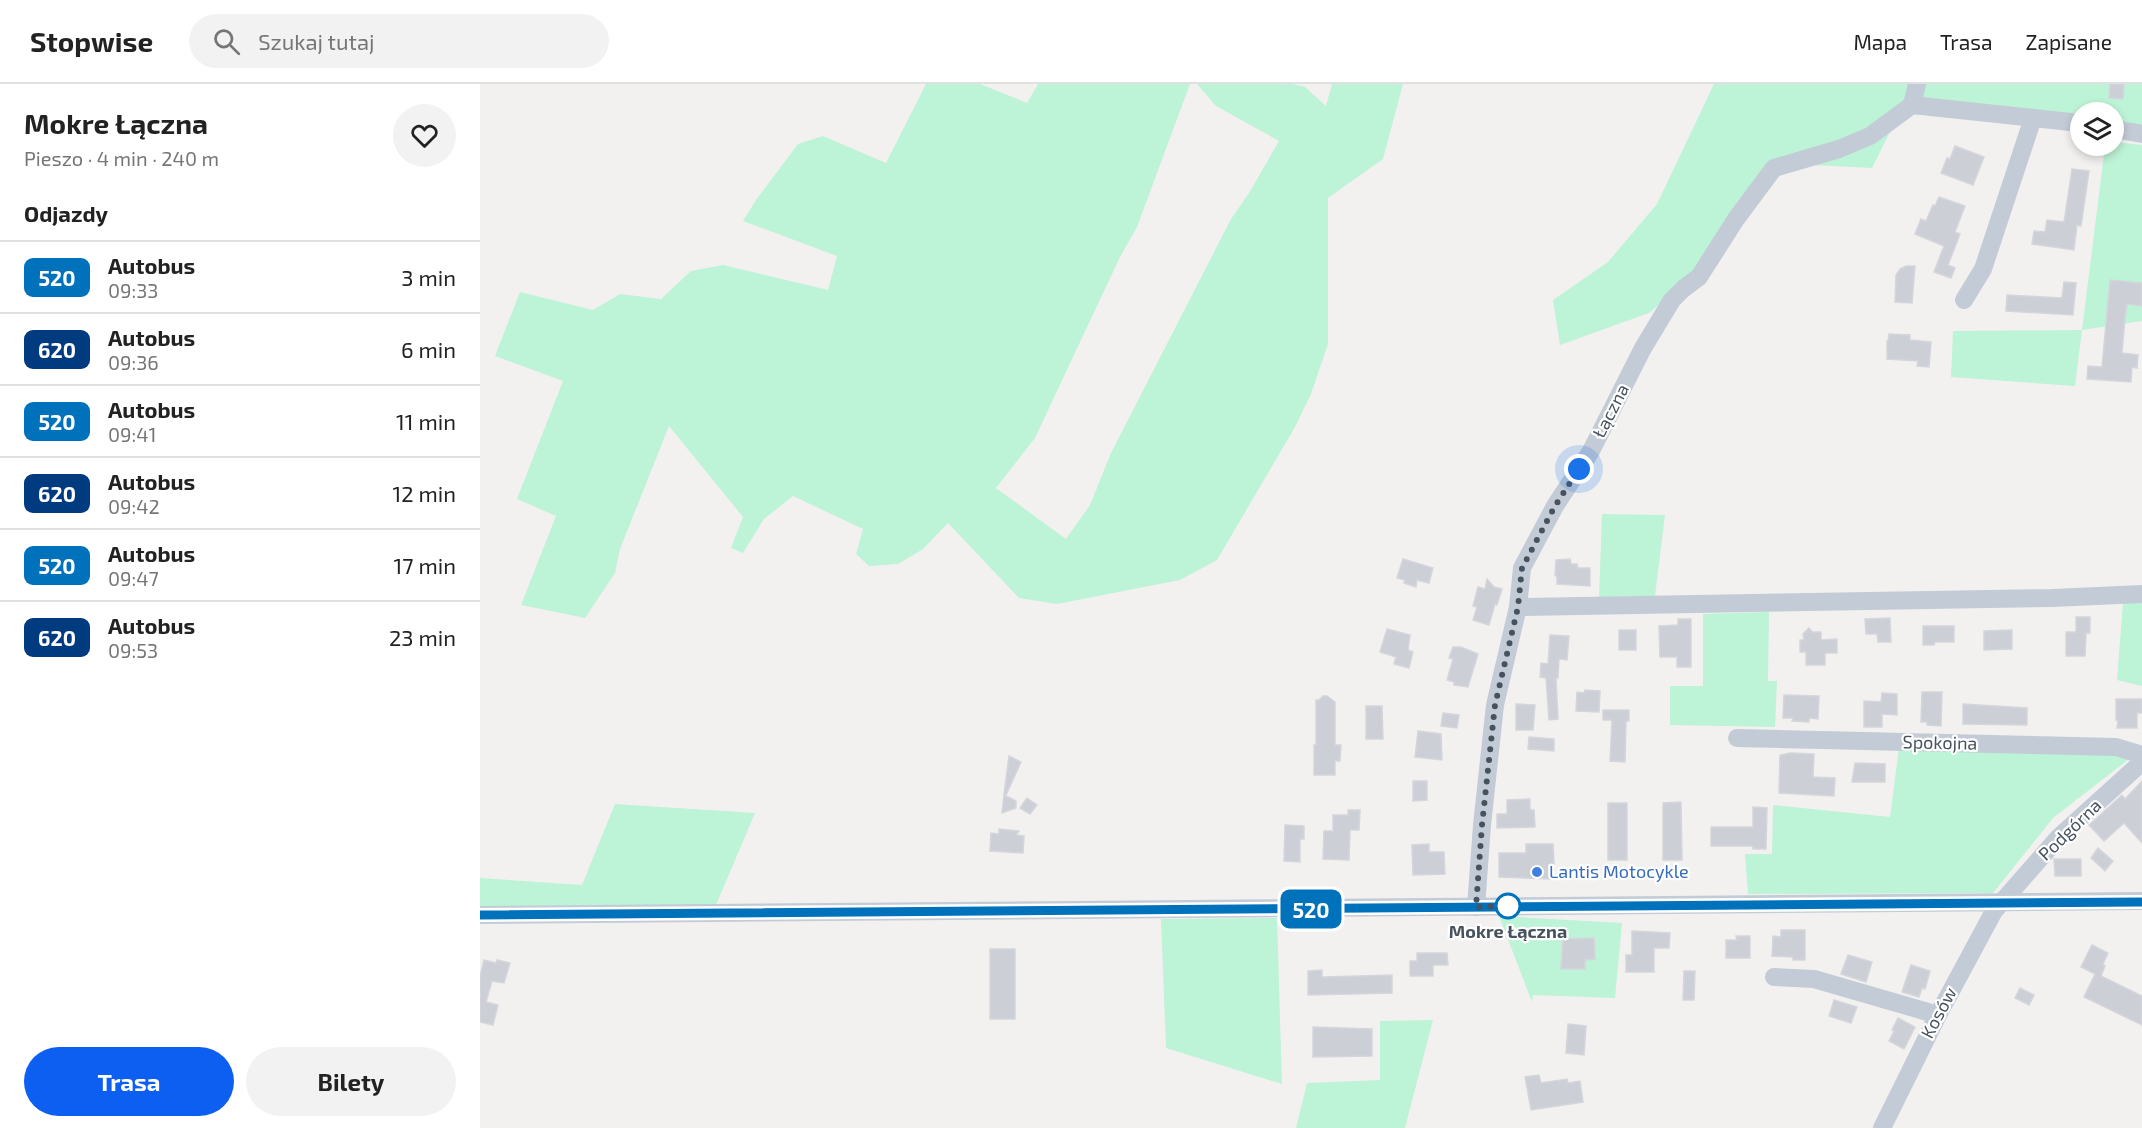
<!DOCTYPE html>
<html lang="pl">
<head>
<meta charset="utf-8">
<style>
	:root { --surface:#fff; --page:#f2f2f2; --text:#222; --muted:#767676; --line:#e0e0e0; --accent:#0d5ff1 }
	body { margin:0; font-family:"Exo 2",sans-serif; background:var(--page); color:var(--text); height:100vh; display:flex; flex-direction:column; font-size:22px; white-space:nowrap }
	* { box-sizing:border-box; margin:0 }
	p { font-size:20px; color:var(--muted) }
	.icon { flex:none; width:33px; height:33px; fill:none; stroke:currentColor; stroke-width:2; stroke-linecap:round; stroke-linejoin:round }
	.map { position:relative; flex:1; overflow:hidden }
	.details { display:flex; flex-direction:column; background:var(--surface); width:480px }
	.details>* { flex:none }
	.badge { padding:0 12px; border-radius:9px; font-size:21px; line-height:39px }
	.fabs { position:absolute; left:1590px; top:18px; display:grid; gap:12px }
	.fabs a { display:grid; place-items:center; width:54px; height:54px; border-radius:50%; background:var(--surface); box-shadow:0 3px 9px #0003; font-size:30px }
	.you { position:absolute; width:30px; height:30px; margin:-15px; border:4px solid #fff; border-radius:50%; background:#1a73e8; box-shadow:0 0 0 9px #1a73e833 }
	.map>.badge { position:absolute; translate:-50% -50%; box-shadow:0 0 0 3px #fff }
	h2 { padding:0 24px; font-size:22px; line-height:54px }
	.round { display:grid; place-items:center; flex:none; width:63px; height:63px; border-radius:32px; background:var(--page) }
	.summary { display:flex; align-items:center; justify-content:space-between; height:102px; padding:0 24px }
	h1 { font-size:28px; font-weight:700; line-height:45px }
	.button { display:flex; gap:12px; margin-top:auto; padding:12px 24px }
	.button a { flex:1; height:69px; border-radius:36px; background:var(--accent); color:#fff; font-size:24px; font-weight:700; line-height:69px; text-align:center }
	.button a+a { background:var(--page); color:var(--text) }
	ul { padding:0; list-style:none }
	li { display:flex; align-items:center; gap:18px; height:72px; padding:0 24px; border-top:2px solid var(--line) }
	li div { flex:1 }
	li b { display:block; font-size:22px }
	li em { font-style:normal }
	li .badge { min-width:66px; font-weight:700; text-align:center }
	header { display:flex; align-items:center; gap:36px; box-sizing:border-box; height:84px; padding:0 30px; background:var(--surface); border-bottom:2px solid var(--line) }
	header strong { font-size:28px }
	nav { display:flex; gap:33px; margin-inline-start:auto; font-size:21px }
	.search { width:420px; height:54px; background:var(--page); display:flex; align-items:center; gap:15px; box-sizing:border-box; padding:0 21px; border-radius:33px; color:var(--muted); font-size:22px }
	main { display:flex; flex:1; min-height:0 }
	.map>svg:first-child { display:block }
</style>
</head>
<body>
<header>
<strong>Stopwise</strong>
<div class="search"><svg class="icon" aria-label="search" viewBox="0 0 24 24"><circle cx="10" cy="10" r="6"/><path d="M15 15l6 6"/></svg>Szukaj tutaj</div>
<nav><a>Mapa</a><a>Trasa</a><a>Zapisane</a></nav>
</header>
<main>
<section class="details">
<div class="summary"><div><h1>Mokre Łączna</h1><p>Pieszo · 4 min · 240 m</p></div><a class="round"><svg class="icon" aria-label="heart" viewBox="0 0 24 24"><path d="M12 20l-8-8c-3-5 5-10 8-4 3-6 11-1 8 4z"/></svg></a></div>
<h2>Odjazdy</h2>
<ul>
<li><span class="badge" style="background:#0072bc;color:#fff">520</span><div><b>Autobus</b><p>09:33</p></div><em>3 min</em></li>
<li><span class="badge" style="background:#003b80;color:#fff">620</span><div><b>Autobus</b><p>09:36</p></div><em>6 min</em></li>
<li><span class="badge" style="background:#0072bc;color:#fff">520</span><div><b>Autobus</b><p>09:41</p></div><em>11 min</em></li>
<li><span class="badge" style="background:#003b80;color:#fff">620</span><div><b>Autobus</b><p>09:42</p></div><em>12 min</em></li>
<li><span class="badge" style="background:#0072bc;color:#fff">520</span><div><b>Autobus</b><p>09:47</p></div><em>17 min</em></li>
<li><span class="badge" style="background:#003b80;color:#fff">620</span><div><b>Autobus</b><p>09:53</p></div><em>23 min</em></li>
</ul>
<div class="button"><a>Trasa</a><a>Bilety</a></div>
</section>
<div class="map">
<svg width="1662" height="1044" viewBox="0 0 1662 1044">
	<rect width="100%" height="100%" fill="#f3f1f0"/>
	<g fill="#bdf3d6">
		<path d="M446,0H500L547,19L558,0H710L657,143L640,173L555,354L516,404L586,455L610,421L631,369L751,135L769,109L799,57L736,22L717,0H813L825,3L846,22L852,0H923L903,75L848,114V260L831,310L815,343L737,476L700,496L577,520L539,514L468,439L443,465L418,480L389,482L376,470L383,445L313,412L284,435L263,469L251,464L263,433L189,342L140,465L135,489L105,534L41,521L76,432L37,415L83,297L15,272L40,208L113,226L140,210L181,215L211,187L243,181L348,206L357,172L263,137L276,116L318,60L343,52L406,79Z"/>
		<path d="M1234,0H1434L1392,84L1292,79L1238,172L1169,229L1080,261L1073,216L1128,178L1177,120Z"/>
		<path d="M1444,0H1662V43L1634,39V28H1600V35L1441,14Z"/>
		<path d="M1634,58L1662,61V237L1602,246L1595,302L1471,293L1473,247L1602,246L1625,62H1634Z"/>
		<path d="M1122,430L1185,431L1175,512L1119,513Z"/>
		<path d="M1662,518V602L1637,596L1643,519Z"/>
		<path d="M1289,528L1288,597H1297L1295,643L1190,641V602H1223V530Z"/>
		<path d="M1419,664L1633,670L1649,675L1573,734L1513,809L1268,810L1265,770H1292L1293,721L1410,733Z"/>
		<path d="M135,720L275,729L236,821L0,824V794L102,801Z"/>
		<path d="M1019,832L1142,839L1135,914L1053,911L1052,918Z"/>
		<path d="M797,834L802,1000L686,964L681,835Z"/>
		<path d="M953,936L925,1044H816L827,999L900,996V937Z"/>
	</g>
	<g fill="#cccfd6" stroke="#d4d6dc" stroke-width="1.5">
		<path d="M1630,0H1644L1643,15L1629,14Z"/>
		<path d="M1475,62L1504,73L1493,101L1461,89L1467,74L1470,75Z"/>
		<path d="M1592,85L1609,87L1601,142L1597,141L1594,166L1552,160L1554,147L1565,148L1567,136L1584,138Z"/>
		<path d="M1459,113L1485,122L1475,148L1480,150L1468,181L1475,184L1471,194L1454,188L1464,162L1435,150L1441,135L1446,137L1453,121L1455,122Z"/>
		<path d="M1426,182H1435L1432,219L1415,218L1416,191L1420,185Z"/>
		<path d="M1630,196L1662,199V222L1647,220L1645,234L1642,269L1658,271L1657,284L1652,283L1651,298L1607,295L1608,282L1622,283Z"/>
		<path d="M1584,198L1596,199L1593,231L1526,227L1527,211L1582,214Z"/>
		<path d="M1409,250L1430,251V256L1451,258L1449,283L1437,282L1438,277L1407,275V257H1408Z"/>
		<path d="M923,475L953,484L949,499L937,496L936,503L924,499L925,496L917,494Z"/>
		<path d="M1090,475L1091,480H1097L1098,484H1110V502L1077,500V493L1075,491L1076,476Z"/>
		<path d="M1007,495L1014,503L1022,505L1017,521L1015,520L1009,541L993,536L997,523L993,522L998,503L1005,505Z"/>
		<path d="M1596,533H1610V549H1606L1605,572H1586V548H1596Z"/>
		<path d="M1410,534L1411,558H1398L1397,550H1386L1385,535Z"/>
		<path d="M1198,535H1211V583H1197V573H1180L1179,542L1198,541Z"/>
		<path d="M1443,542H1474V558H1455L1454,561H1443Z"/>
		<path d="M1329,544L1332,548H1341V556L1357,555V569H1345V581H1326V568H1320V556H1324L1323,550Z"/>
		<path d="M907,545L930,551L928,566L933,568L929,584L914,580L916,573L900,568Z"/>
		<rect x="1139" y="546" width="17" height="20"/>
		<path d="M1532,546V565L1504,566V547Z"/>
		<path d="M1070,551L1089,552L1087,576L1079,575L1078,594H1076L1078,635L1069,636L1066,594L1060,593L1061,579L1068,580Z"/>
		<path d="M973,563H981L998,570L988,603L974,601V598L967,596L973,575L969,574Z"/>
		<path d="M1105,606L1120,607L1119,628L1096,627L1097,608L1104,609Z"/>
		<path d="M1442,608H1462L1461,642L1447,641V638H1441Z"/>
		<path d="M1402,609L1417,610V631L1402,630V643H1384V617L1401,618Z"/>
		<path d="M1304,611L1339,612L1338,635L1329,634V638L1312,637L1313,634H1303Z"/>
		<path d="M843,612H847L855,618V661H861L860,677H855V691H834V661H836V616H839Z"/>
		<path d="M1636,615H1662V629H1657V644H1637L1638,637L1636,636Z"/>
		<path d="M1036,620L1055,621L1053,646H1036Z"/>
		<path d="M1483,620L1547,624V641L1483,640Z"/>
		<path d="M886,622H902L903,655H886Z"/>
		<path d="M1123,626H1149V637H1146L1145,678L1130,677L1132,636H1123Z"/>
		<path d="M963,629L979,631L977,644L961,642Z"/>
		<path d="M938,647L961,650L962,676L935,673Z"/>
		<path d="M1049,653L1074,655V667L1048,665Z"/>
		<path d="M1310,669L1334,670L1333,693L1355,694L1354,712L1299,709L1300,671Z"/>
		<path d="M529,672L541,678L526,711L524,710Z"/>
		<path d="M1375,679L1405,680V698H1372Z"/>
		<path d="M933,697H947V716L933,717Z"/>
		<path d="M1662,697V759L1644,739L1624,757L1609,741L1642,711L1645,715Z"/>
		<path d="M524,711L536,717V724L522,729Z"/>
		<path d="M547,714L557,721L550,730L540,724Z"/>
		<path d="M1050,715V726H1054L1055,743L1017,744V730H1027V716Z"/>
		<path d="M1201,718L1202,776H1183V719Z"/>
		<rect x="1128" y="719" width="19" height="57"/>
		<path d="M1273,723L1287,724L1286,765H1273V762H1231V743H1273Z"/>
		<path d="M868,726H880L879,746H870L869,776L843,775L844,747H853V731H868Z"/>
		<path d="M805,741L824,742V755H820V778L804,777Z"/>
		<path d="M519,745L539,747L536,751L544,752L543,769L510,767L511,749L519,750Z"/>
		<path d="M949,760V768H964L965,790L933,791L932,761Z"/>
		<path d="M1046,760H1073L1074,780H1071V795L1019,793V769H1046Z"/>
		<path d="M1618,764L1633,777L1625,787L1611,774Z"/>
		<path d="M1574,775H1601V792H1575Z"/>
		<path d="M1301,846H1325V876H1313V873L1292,872L1293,852L1301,853Z"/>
		<path d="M1152,847L1190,849L1189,864H1174V888H1146V871H1152Z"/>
		<path d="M1256,852H1270V874H1246V856H1257Z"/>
		<path d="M1114,854L1115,875L1105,876V885H1081L1083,855Z"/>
		<path d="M1612,861L1628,869L1623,880L1625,882L1621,892L1662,912V941L1604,913L1615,890L1601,883Z"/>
		<rect x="510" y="865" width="25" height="70"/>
		<path d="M937,869H967L968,881H953V892H930V877H937Z"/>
		<path d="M1368,871L1392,878L1386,898L1361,890Z"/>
		<path d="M4,876L16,879L17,876L30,879L24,899L12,897L6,918L18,921L13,941L0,938V892Z"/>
		<path d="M1431,881L1450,887L1445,905L1442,904L1439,913L1422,908Z"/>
		<path d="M842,886V893L912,891V909L828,911V887Z"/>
		<path d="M1204,887H1215L1214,916H1203Z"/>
		<path d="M1540,904L1554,911L1549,921L1535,914Z"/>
		<path d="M1354,916L1377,923L1371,939L1349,932Z"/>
		<path d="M1418,934L1435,943L1424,965L1409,957L1414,947L1412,946Z"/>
		<path d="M1088,940L1106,942L1104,971L1086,969Z"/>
		<path d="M833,943L892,945V972L833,973Z"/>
		<path d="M1059,991L1061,999L1087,995L1088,999L1100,997L1103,1018L1051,1026L1045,993Z"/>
	</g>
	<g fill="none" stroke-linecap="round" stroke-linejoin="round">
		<g stroke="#c3cbd6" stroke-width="18">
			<path d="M1432,21L1437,0"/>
			<path d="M1634,45L1662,50"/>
			<path d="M1484,216L1503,185L1553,34"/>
			<path d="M1038,523L1572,514L1662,510"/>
			<path d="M1257,654L1636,663L1662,671"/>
			<path d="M996,823L1002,741L1015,621L1038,523L1042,484L1075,422L1111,367L1163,264L1192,216L1203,205L1219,193L1256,135L1294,84L1359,65L1390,52L1432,21L1600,39"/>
			<path d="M0,831L1662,817"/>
			<path d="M1294,893L1334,895L1458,931"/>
			<path d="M1402,1044L1458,931L1514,827L1578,754L1662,678"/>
		</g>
	</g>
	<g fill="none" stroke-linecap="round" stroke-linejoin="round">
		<g stroke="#fff" stroke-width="14">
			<path id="line" d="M0,831L1662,818"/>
		</g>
		<use href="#line" stroke="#0072bc" stroke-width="9"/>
		<path stroke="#47525f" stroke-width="6" stroke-dasharray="0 10.8" d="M1028,822H1030L996,823L1002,741L1015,621L1038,523L1042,484L1075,422L1099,385"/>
	</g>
	<circle fill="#3f7fe0" stroke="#fff" stroke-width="2" cx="1057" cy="788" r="6"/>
	<circle fill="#fff" stroke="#0072bc" stroke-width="3" cx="1028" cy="822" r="12"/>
	<g text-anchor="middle" stroke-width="4.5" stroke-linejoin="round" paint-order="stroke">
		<g font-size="18" fill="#47525f" stroke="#fff">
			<text transform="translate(1131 327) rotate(-63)" y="6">Łączna</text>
			<text transform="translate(1460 659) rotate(1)" y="6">Spokojna</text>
			<text transform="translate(1590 746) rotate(-44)" y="6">Podgórna</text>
			<text transform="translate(1459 929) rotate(-62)" y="6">Kosów</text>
		</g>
		<g font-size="18" fill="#366cbe" stroke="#fff" text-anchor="start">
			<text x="1069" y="794">Lantis Motocykle</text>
		</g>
		<g font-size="18" font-weight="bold" fill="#47525f" stroke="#fff">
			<text x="1028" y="854">Mokre Łączna</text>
		</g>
	</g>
</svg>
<div class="fabs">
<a><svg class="icon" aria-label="layers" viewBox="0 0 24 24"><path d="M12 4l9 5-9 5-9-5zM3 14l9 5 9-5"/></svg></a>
</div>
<div class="you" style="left:1099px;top:385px"></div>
<b class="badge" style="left:831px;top:825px;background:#0072bc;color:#fff">520</b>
</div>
</main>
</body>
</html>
